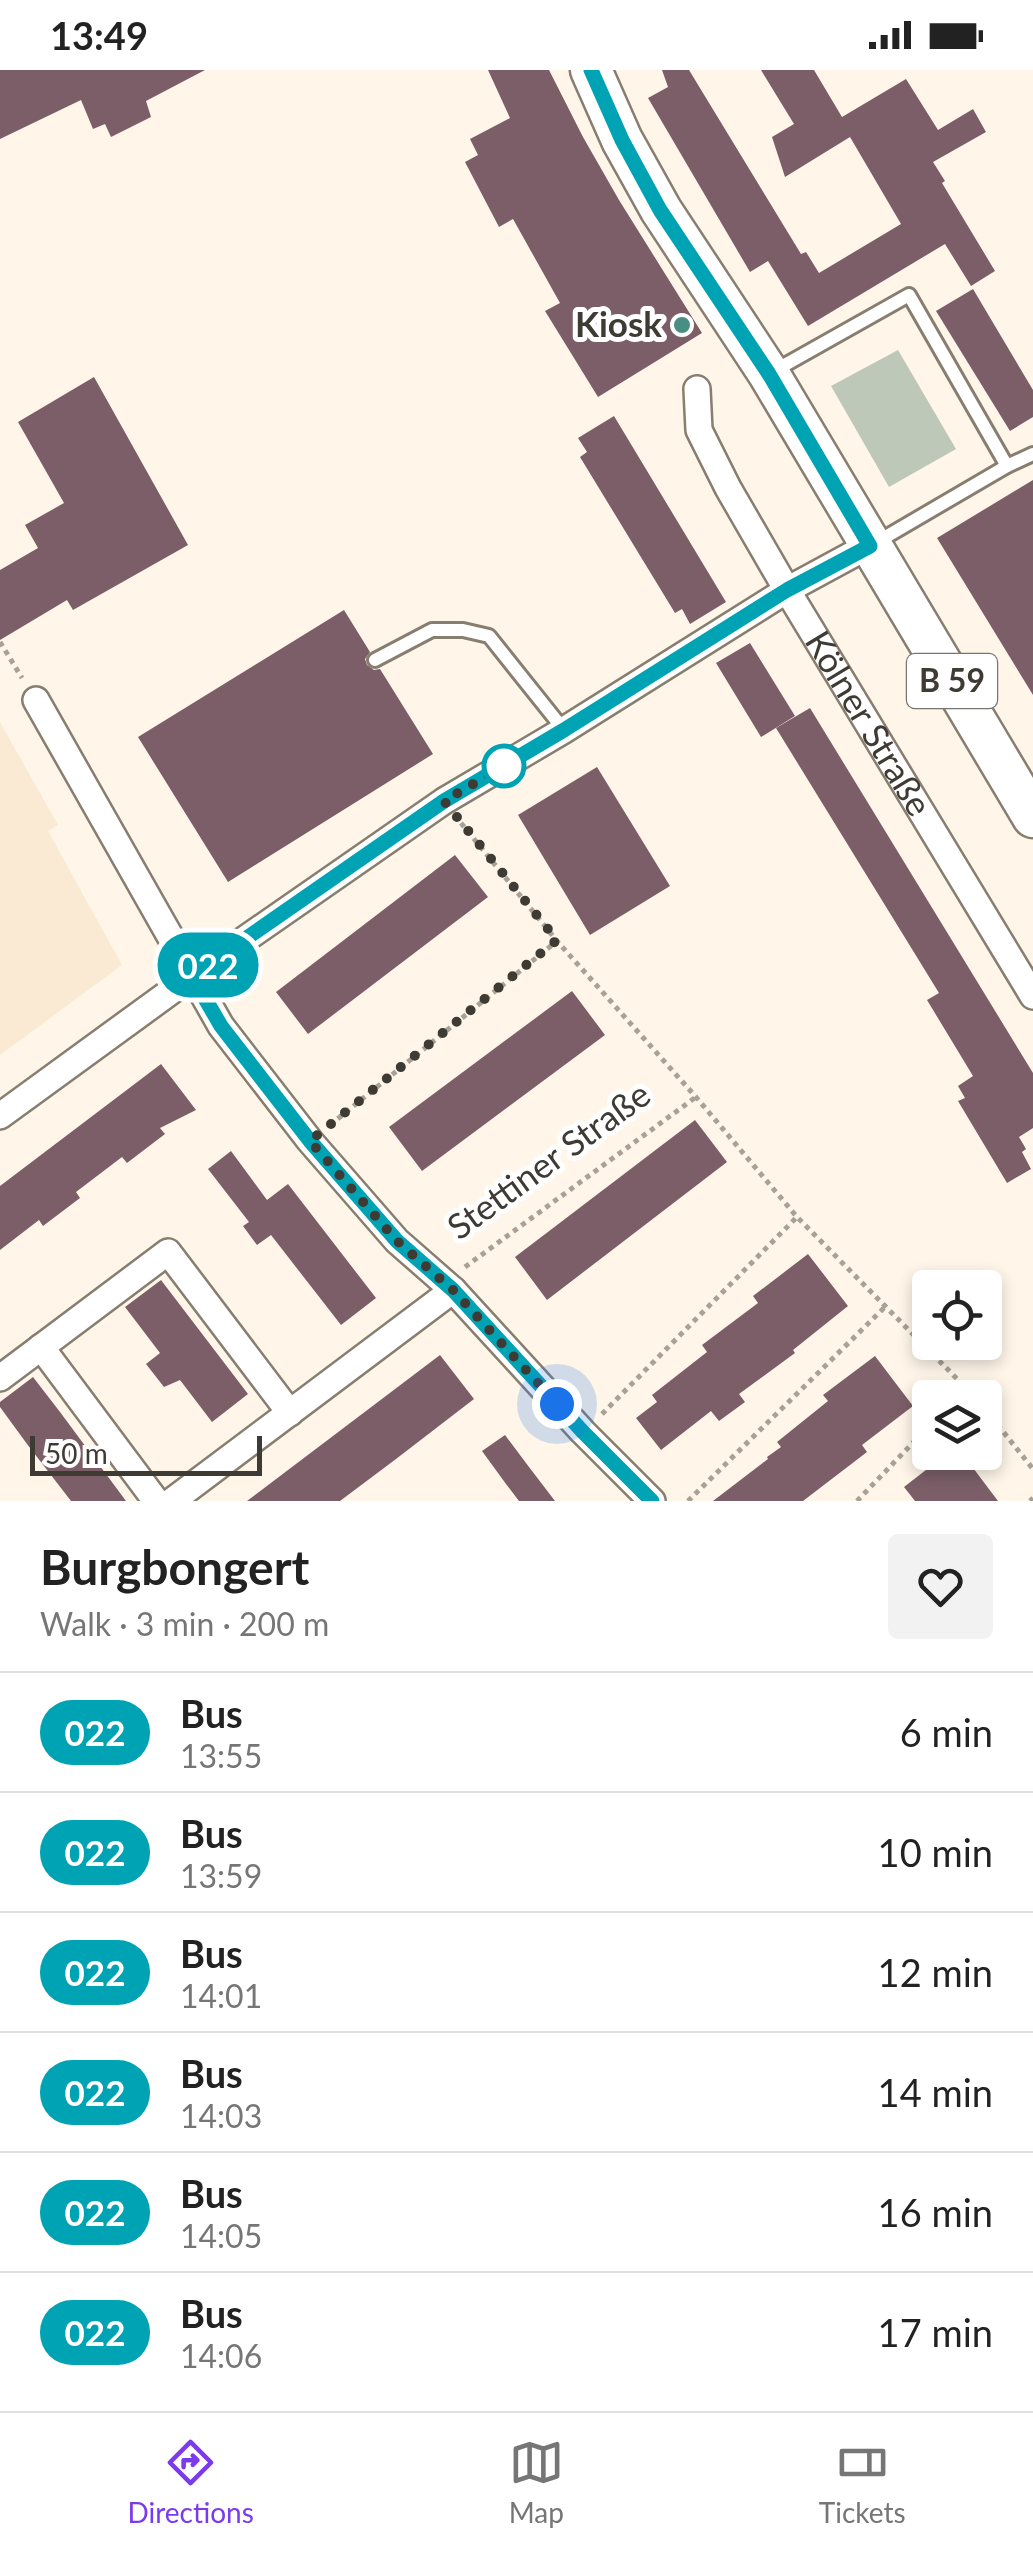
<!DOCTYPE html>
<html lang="en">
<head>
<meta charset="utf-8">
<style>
	:root { --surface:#fff; --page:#f2f2f2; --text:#222; --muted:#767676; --line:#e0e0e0; --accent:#7c3aed }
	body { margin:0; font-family:Lato,sans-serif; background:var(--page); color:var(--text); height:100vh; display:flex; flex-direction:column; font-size:38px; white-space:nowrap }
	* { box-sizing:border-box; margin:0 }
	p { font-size:32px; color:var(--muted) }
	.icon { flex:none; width:55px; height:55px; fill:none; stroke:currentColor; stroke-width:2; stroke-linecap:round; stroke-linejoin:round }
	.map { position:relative; height:1431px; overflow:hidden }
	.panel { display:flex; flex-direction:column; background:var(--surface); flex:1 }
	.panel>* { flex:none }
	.badge { padding:0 20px; border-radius:32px; font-size:35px; line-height:65px }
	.buttons { position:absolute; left:912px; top:1200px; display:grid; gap:20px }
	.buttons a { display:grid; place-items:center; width:90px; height:90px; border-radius:10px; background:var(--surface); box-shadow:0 5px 15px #0003; font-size:50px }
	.scale { position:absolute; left:30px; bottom:25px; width:232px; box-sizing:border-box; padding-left:10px; border:5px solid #3e3a34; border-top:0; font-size:28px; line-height:35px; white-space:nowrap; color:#3e3a34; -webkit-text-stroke:8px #fff; paint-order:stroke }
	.you { position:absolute; width:50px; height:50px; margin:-25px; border:8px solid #fff; border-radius:50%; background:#1a73e8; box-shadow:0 0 0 15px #1a73e833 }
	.map>.badge { position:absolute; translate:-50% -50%; box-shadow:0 0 0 5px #fff }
	.round { display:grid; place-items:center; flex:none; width:105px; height:105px; border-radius:10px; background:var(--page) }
	.headline { display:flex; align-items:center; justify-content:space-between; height:170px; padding:0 40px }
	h1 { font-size:48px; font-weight:700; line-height:75px }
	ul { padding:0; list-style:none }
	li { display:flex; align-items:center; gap:30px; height:120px; padding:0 40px; border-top:2px solid var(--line) }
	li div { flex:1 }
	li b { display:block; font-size:38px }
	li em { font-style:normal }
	li .badge { min-width:110px; font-weight:700; text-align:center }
	.status { display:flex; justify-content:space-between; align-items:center; height:70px; padding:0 50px; background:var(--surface); direction:ltr }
	.status svg { height:28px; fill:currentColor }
	.tabs { display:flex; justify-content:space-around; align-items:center; height:140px; border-top:2px solid var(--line); background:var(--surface); font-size:28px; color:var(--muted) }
	.tabs a { display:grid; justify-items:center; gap:5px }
	.tabs .active { color:var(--accent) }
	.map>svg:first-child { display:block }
</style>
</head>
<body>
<div class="status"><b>13:49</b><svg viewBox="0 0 49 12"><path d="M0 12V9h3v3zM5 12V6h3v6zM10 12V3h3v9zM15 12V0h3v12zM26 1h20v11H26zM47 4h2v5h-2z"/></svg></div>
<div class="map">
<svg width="1033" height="1431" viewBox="0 0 1033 1431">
	<rect width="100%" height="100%" fill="#fff6e9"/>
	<path fill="#faead4" d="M0,652L58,755L48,761L122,895L0,985Z"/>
	<path fill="#bdc8b8" d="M898,280L956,379L889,417L831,316Z"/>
	<g fill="#7b5e68">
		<path d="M0,0H205L146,31L151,47L111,67L105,54L93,59L81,30L0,69Z"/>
		<path d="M488,0H549L583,67L619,130L702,263L598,327L545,241L560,233L513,149L499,157L465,92L478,85L470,69L510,48Z"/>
		<path d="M662,0H689L801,184L806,182L819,203L901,154L850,67L785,107L772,67L794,54L761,0H814L842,47L906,9L938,60L973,39L986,62L933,92L945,111L942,113L995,201L971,216L945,174L808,256L768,191L750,202L648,28L668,17Z"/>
		<path d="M973,219L1033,320V347L1010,361L936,241Z"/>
		<path d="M94,307L188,475L73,540L67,530L0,570V500L38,478L25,455L64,433L18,352Z"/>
		<path d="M614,346L726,532L690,554L682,539L675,543L580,387L587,382L578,368Z"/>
		<path d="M1033,410V625L937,468Z"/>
		<path d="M344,540L370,582L365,589L367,595L374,600L380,599L433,684L228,812L138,667Z"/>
		<path d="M750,573L795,646L761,667L716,593Z"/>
		<path d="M810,638L1033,1003V1058L1019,1067L1026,1079L1022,1082L1031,1099L1007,1113L958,1031L965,1028L958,1016L973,1006L927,930L939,923L776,658Z"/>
		<path d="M597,697L670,816L590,865L518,745Z"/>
		<path d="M455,785L488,827L308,964L276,922Z"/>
		<path d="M572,921L605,965L422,1101L389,1057Z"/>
		<path d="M161,994L196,1040L160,1058L165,1064L127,1093L122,1087L76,1122L80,1128L43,1156L39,1150L0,1180V1116Z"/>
		<path d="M695,1050L727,1092L547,1230L515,1187Z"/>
		<path d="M231,1081L267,1130L288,1114L376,1228L341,1255L271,1165L257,1175L243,1156L249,1152L208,1099Z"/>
		<path d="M808,1184L848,1236L793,1280L795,1283L739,1324L745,1332L719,1351L711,1341L661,1380L636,1348L657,1332L652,1325L707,1282L702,1275L758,1233L753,1226Z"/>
		<path d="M161,1210L248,1324L212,1352L180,1310L164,1317L146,1294L160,1283L125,1237Z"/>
		<path d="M440,1285L474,1329L396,1389L340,1431H247Z"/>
		<path d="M875,1286L913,1336L862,1375L867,1382L803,1431H713L768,1389L767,1387L781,1377L777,1372L828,1331L823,1325Z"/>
		<path d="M33,1307L60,1342L126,1431H71L27,1374L0,1337V1332Z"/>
		<path d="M505,1365L529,1397L555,1431H519L506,1414L482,1381Z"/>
		<path d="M949,1382H961L998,1431H915L904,1417Z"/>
	</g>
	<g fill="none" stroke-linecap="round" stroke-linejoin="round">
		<g stroke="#877e70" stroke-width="18">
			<g id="lane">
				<path d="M774,301L909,225L1007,396"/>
				<path d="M877,472L1007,396L1033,384"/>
				<path d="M375,590L432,560H463L489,566L564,660"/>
			</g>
		</g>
		<g stroke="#877e70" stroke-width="30">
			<g id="street">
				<path id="s1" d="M697,319L699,360L728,418L787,520L1033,926"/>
				<path d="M36,630L221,956L310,1071L397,1171L453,1220L583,1362L652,1431"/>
				<path d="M0,1046L192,906L444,731L564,660L787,520L870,475"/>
				<path d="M41,1277L156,1431"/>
				<path d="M0,1308L168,1182L290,1343"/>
				<path d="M172,1431L453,1220"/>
			</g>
		</g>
		<g stroke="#877e70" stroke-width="45">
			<path id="primary" d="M591,0L622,70L661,140L769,304L1033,747"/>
		</g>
		<g stroke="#a7a197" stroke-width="5" stroke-dasharray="5 5" stroke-linecap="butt">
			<path d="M0,572L22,608"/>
			<path d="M461,753L557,871L696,1027L797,1147L976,1328"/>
			<path d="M330,1055L557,871"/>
			<path d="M465,1197L696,1027"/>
			<path d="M957,1328L967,1317"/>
			<path d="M985,1339L1033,1399"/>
			<path d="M602,1344L797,1147"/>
			<path d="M688,1431L886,1236"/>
			<path d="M857,1431L930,1355"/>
			<path d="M1030,1431L1033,1428"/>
		</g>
		<use href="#lane" stroke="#fff" stroke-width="12"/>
		<use href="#street" stroke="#fff" stroke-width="25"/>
		<use href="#primary" stroke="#fff" stroke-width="40"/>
	</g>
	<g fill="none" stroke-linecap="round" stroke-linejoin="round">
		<g stroke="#fff" stroke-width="22">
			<path id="line" d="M591,0L622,70L660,140L769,304L870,476L787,520L564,660L444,731L192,906L221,956L310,1071L397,1171L453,1220L583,1362L652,1431"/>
		</g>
		<use href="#line" stroke="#00a3b4" stroke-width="15"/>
		<path stroke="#3e3a34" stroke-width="10" stroke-dasharray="0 18" d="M504,696L444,731L557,870L310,1071L397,1171L453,1220L557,1334"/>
	</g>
	<circle fill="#498e82" stroke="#fff" stroke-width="4" cx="682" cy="255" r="10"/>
	<circle fill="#fff" stroke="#00a3b4" stroke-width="5" cx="504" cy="696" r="20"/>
	<g text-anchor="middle" stroke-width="10" stroke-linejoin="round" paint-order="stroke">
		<rect fill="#fff" stroke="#787571" stroke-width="2.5" x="907" y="584" width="90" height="54" rx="8"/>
		<g font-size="32" font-weight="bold" fill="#3e3a34">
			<text x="952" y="622">B 59</text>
		</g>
		<g font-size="35" font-weight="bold" fill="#3e3a34" stroke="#fff" text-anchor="end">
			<text x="662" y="267">Kiosk</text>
		</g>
		<g font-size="35" fill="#3e3a34" stroke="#fff">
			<text dy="12" stroke="none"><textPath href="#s1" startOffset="380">Kölner Straße</textPath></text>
			<text transform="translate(549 1091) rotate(-36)" y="12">Stettiner Straße</text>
		</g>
	</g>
</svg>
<div class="buttons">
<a><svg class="icon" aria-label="locate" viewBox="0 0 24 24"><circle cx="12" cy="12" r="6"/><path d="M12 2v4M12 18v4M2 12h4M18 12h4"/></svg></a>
<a><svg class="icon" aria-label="layers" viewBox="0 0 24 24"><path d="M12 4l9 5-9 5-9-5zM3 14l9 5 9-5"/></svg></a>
</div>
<div class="scale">50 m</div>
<div class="you" style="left:557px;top:1334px"></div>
<b class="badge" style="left:208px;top:895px;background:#00a3b4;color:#fff">022</b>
</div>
<section class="panel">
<div class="headline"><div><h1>Burgbongert</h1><p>Walk · 3 min · 200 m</p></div><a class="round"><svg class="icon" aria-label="heart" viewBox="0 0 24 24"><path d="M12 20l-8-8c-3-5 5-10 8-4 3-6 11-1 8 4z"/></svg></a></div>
<ul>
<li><span class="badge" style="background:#00a3b4;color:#fff">022</span><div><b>Bus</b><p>13:55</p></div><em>6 min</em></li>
<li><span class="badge" style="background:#00a3b4;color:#fff">022</span><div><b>Bus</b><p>13:59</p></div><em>10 min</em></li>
<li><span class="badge" style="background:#00a3b4;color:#fff">022</span><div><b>Bus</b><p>14:01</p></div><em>12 min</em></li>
<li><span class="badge" style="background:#00a3b4;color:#fff">022</span><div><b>Bus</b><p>14:03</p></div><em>14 min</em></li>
<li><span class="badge" style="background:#00a3b4;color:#fff">022</span><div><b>Bus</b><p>14:05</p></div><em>16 min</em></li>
<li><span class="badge" style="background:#00a3b4;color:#fff">022</span><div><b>Bus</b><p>14:06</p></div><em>17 min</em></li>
</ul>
</section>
<nav class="tabs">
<a class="active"><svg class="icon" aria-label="directions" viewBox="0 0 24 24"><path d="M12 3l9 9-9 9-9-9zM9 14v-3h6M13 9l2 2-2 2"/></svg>Directions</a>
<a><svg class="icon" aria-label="map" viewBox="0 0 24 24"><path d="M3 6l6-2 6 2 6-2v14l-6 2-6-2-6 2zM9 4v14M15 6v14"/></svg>Map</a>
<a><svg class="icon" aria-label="tickets" viewBox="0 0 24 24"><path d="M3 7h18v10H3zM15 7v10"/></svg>Tickets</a>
</nav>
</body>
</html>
